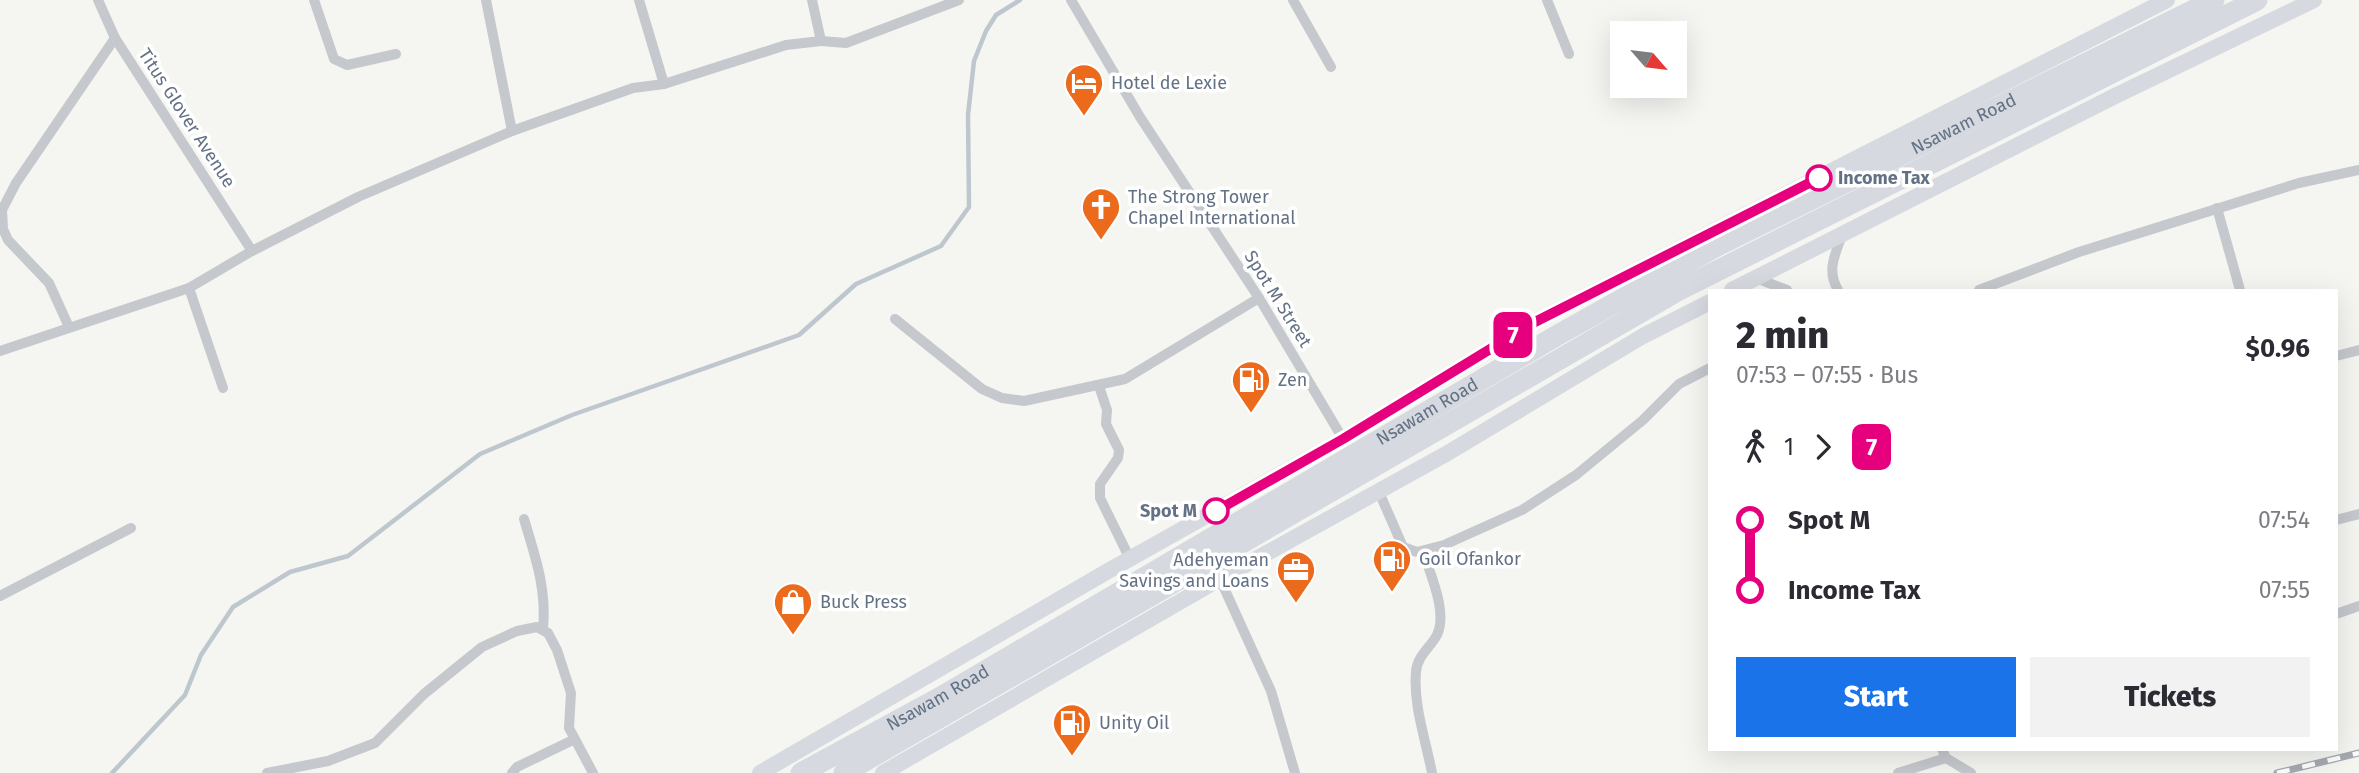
<!DOCTYPE html>
<html lang="en">
<head>
<meta charset="utf-8">
<style>
	:root { --surface:#fff; --page:#f2f2f3; --text:#2b2b33; --muted:#7c7c81; --accent:#1a73e8 }
	body { margin:0; font-family:"Fira Sans",sans-serif; background:var(--page); color:var(--text); height:100vh; display:flex; flex-direction:column; font-size:26px; white-space:nowrap }
	* { box-sizing:border-box; margin:0 }
	p { font-size:23px; color:var(--muted) }
	.icon { flex:none; width:38px; height:38px; fill:none; stroke:currentColor; stroke-width:2; stroke-linecap:round; stroke-linejoin:round }
	.map { position:relative; flex:1; overflow:hidden }
	.drawer { position:absolute; left:1708px; top:289px; width:630px; height:462px; display:flex; flex-direction:column; background:var(--surface); border-radius:0px; box-shadow:0 7px 28px #0002 }
	.drawer>* { flex:none }
	.badge { padding:0 14px; border-radius:10px; font-size:24px; line-height:46px }
	.needle { width:46px; rotate:118deg }
	.tools { position:absolute; left:1610px; top:21px; display:grid; gap:14px }
	.tools a { display:grid; place-items:center; width:77px; height:77px; border-radius:0px; background:var(--surface); box-shadow:0 7px 28px #0002; font-size:35px }
	.map>.badge { position:absolute; translate:-50% -50%; box-shadow:0 0 0 4px #fff }
	.legs { display:flex; align-items:center; gap:10px; height:77px; padding:0 28px; font-size:23px }
	.legs p { margin-inline-start:auto }
	.head { display:flex; align-items:center; justify-content:space-between; height:119px; padding:0 28px }
	h1 { font-size:38px; font-weight:800; line-height:52px }
	.button { display:flex; gap:14px; margin-top:auto; padding:14px 28px }
	.button a { flex:1; height:80px; border-radius:0px; background:var(--accent); color:#fff; font-size:28px; font-weight:800; line-height:80px; text-align:center }
	.button a+a { background:var(--page); color:var(--text) }
	ul { padding:0 28px; list-style:none }
	li { display:flex; align-items:center; gap:24px; height:70px; font-size:26px }
	li i { display:grid; place-items:center; width:10px; height:100%; margin:0 9px; background:currentColor }
	li i::after { content:''; width:18px; height:18px; margin:-9px; border:5px solid; border-radius:50%; background:var(--surface) }
	li p { margin-inline-start:auto }
	li:first-child i { background:linear-gradient(#0000 50%,currentColor 0) }
	li:last-child i { background:linear-gradient(currentColor 50%,#0000 0) }
	.map>svg:first-child { display:block }
</style>
</head>
<body>
<div class="map">
<svg width="2359" height="773" viewBox="0 0 2359 773">
	<rect width="100%" height="100%" fill="#f5f6f2"/>
	<g fill="none" stroke-linecap="round" stroke-linejoin="round">
		<path stroke="#bec7ce" stroke-width="4.5" d="M112,773L185,695L201,655L233,607L290,572L348,556L480,454L572,415L799,335L856,284L941,246L969,207L968,115L974,61L986,31L996,15L1020,0"/>
		<g stroke="#c5c8cc" stroke-width="10">
			<path d="M98,0L115,38L252,251"/>
			<path d="M314,0L334,59L347,65L396,54"/>
			<path d="M486,0L512,131"/>
			<path d="M639,0L664,84"/>
			<path d="M1071,0L1140,117L1259,298L1343,439"/>
			<path d="M1293,0L1331,67"/>
			<path d="M1547,0L1569,54"/>
			<path d="M821,41L846,43L959,0"/>
			<path d="M2217,208L2240,290"/>
			<path d="M1756,278L1787,290"/>
			<path d="M189,288L223,388"/>
			<path d="M1838,290C1827,271 1834,257 1841,238"/>
			<path d="M1979,290L2079,252L2299,183L2359,170"/>
			<path d="M895,319L982,389L1002,398L1024,401L1125,379L1259,298"/>
			<path d="M69,327L49,283L8,240L3,229L2,210L16,183L115,38"/>
			<path d="M0,351L189,288L252,251L358,197L512,131L633,88L664,84L786,45L821,41L812,0"/>
			<path d="M2336,356L2359,350"/>
			<path d="M1099,386L1107,410L1106,424L1119,450L1118,458L1100,484V498L1130,559"/>
			<path d="M1379,492L1403,547L1417,552L1444,545L1522,510L1576,475L1643,420L1679,384L1710,368"/>
			<path d="M524,519C535,556 547,589 543,629"/>
			<path d="M2336,520L2359,514"/>
			<path d="M1423,551C1430,574 1448,612 1437,635C1430,648 1417,656 1416,672C1413,705 1426,741 1432,773"/>
			<path d="M1220,579L1271,691L1295,773"/>
			<path d="M0,596L131,528"/>
			<path d="M2336,614L2359,606"/>
			<path d="M1942,749L1946,758L1971,773"/>
			<path d="M267,773L328,761L375,743L424,694L482,647L517,631L537,627L548,633L557,650L571,693L569,728L593,773"/>
			<path d="M512,773L517,767L573,740"/>
			<path d="M1898,773L1946,758"/>
		</g>
		<g stroke="#d6d9df" stroke-width="16">
			<path d="M1732,290L2115,96L2314,0"/>
			<path d="M760,773L1108,571L1343,439L1531,324L2167,0"/>
			<path d="M883,773L1209,585L1446,454L1643,336L1710,302"/>
		</g>
		<g stroke="#d6d9df" stroke-width="21">
			<path id="s1" d="M801,773L939,698L1556,336L1715,247L2214,0"/>
			<path d="M844,773L1681,289L2257,0"/>
		</g>
		<g stroke="#a5aab1" stroke-width="7">
			<path id="rail" d="M2277,773L2359,753"/>
		</g>
		<use href="#rail" stroke="#fff" stroke-width="4.5" stroke-dasharray="13" stroke-linecap="butt"/>
	</g>
	<g fill="none" stroke-linecap="round" stroke-linejoin="round">
		<g stroke="#fff" stroke-width="16">
			<path id="line-1" d="M1216,511L1343,439L1531,324L1819,178"/>
		</g>
		<use href="#line-1" stroke="#e6007e" stroke-width="10"/>
	</g>
	<defs>
		<g id="hotel-pin" transform="scale(2.0125)"><path d="M0 17L-7.5 6A9.5 9.5 0 1 1 7.5 6Z" fill="#ec6a1c" stroke="#fff"/><path d="M-6-4.5h1.5V1H6V5H4.5V3h-9V5H-6ZM-4 0a1.8 1.8 0 1 1 3.6 0ZM.5 0V-2.5h3Q6-2.5 6 0Z" fill="#fff"/></g>
		<g id="church-pin" transform="scale(2.0125)"><path d="M0 17L-7.5 6A9.5 9.5 0 1 1 7.5 6Z" fill="#ec6a1c" stroke="#fff"/><path d="M-1.2-6h2.4v3.5h3.3v2.4h-3.3V6h-2.4V-.1h-3.3v-2.4h3.3Z" fill="#fff"/></g>
		<g id="fuel-pin" transform="scale(2.0125)"><path d="M0 17L-7.5 6A9.5 9.5 0 1 1 7.5 6Z" fill="#ec6a1c" stroke="#fff"/><path d="M-5.5-6h7V0h2V4h1.3V-2.5L3-4.5l.8-.8L6-3V5H2.5V1h-1V6h-7ZM-4.2-4.7v3.2H.2V-4.7Z" fill="#fff"/></g>
		<g id="office-pin" transform="scale(2.0125)"><path d="M0 17L-7.5 6A9.5 9.5 0 1 1 7.5 6Z" fill="#ec6a1c" stroke="#fff"/><path d="M-6-3h4V-5.5h4V-3h4V5H-6ZM-1-4.5V-3h2v-1.5ZM-6 0V1H6V0Z" fill="#fff"/></g>
		<g id="shop-pin" transform="scale(2.0125)"><path d="M0 17L-7.5 6A9.5 9.5 0 1 1 7.5 6Z" fill="#ec6a1c" stroke="#fff"/><path d="M-5-2.5h2.3a2.7 3.5 0 0 1 5.4 0H5L5.5 6h-11ZM-1.5-2.5h3a1.5 2.3 0 0 0-3 0Z" fill="#fff"/></g>
	</defs>
	<g fill-rule="evenodd">
		<use href="#hotel-pin" x="1084" y="83"/>
		<use href="#church-pin" x="1101" y="207"/>
		<use href="#fuel-pin" x="1251" y="380"/>
		<use href="#fuel-pin" x="1392" y="559"/>
		<use href="#office-pin" x="1296" y="570"/>
		<use href="#shop-pin" x="793" y="602"/>
		<use href="#fuel-pin" x="1072" y="723"/>
	</g>
	<g fill="#fff" stroke="#e6007e" stroke-width="3.5">
		<circle cx="1819" cy="178" r="12"/>
		<circle cx="1216" cy="511" r="12"/>
	</g>
	<g text-anchor="middle" stroke-width="7" stroke-linejoin="round" paint-order="stroke">
		<g font-size="18" fill="#637185" stroke="#fff" text-anchor="start">
			<text x="1111" y="89">Hotel de Lexie</text>
			<text x="1128" y="203">The Strong Tower<tspan x="1128" dy="21">Chapel International</tspan></text>
			<text x="1278" y="386">Zen</text>
			<text x="1419" y="565">Goil Ofankor</text>
			<text x="1269" y="566" text-anchor="end">Adehyeman<tspan x="1269" dy="21">Savings and Loans</tspan></text>
			<text x="820" y="608">Buck Press</text>
			<text x="1099" y="729">Unity Oil</text>
		</g>
		<g font-size="18" fill="#637185" stroke="#fff">
			<text transform="translate(187 118) rotate(57)" y="6">Titus Glover Avenue</text>
			<text dy="6" stroke="none"><textPath href="#s1" startOffset="1332">Nsawam Road</textPath></text>
			<text transform="translate(1278 299) rotate(58)" y="6">Spot M Street</text>
			<text dy="6" stroke="none"><textPath href="#s1" startOffset="723">Nsawam Road</textPath></text>
			<text dy="6" stroke="none"><textPath href="#s1" startOffset="156">Nsawam Road</textPath></text>
		</g>
		<g font-size="18" font-weight="bold" fill="#637185" stroke="#fff" text-anchor="start">
			<text x="1838" y="184">Income Tax</text>
			<text x="1197" y="517" text-anchor="end">Spot M</text>
		</g>
	</g>
</svg>
<div class="tools">
<a><svg class="needle" viewBox="-14 -14 28 28"><path d="M0-13l5 13h-10z" fill="#e53935"/><path d="M0 13l5-13h-10z" fill="#7c7c81"/></svg></a>
</div>
<b class="badge" style="left:1513px;top:335px;background:#e6007e;color:#fff">7</b>
<section class="drawer">
<div class="head"><div><h1>2 min</h1><p>07:53 – 07:55 · Bus</p></div><b>$0.96</b></div>
<div class="legs"><svg class="icon" aria-label="walk" viewBox="0 0 24 24"><circle cx="13" cy="4" r="2"/><path d="M13 8l-2 6 4 7M11 14l-3 7M7 12l3-4h3l4 4"/></svg>1<svg class="icon" aria-label="forward" viewBox="0 0 24 24"><path d="M9 5l7 7-7 7"/></svg><b class="badge" style="background:#e6007e;color:#fff">7</b></div>
<ul>
<li><i style="color:#e6007e"></i><b>Spot M</b><p>07:54</p></li>
<li><i style="color:#e6007e"></i><b>Income Tax</b><p>07:55</p></li>
</ul>
<div class="button"><a>Start</a><a>Tickets</a></div>
</section>
</div>
</body>
</html>
